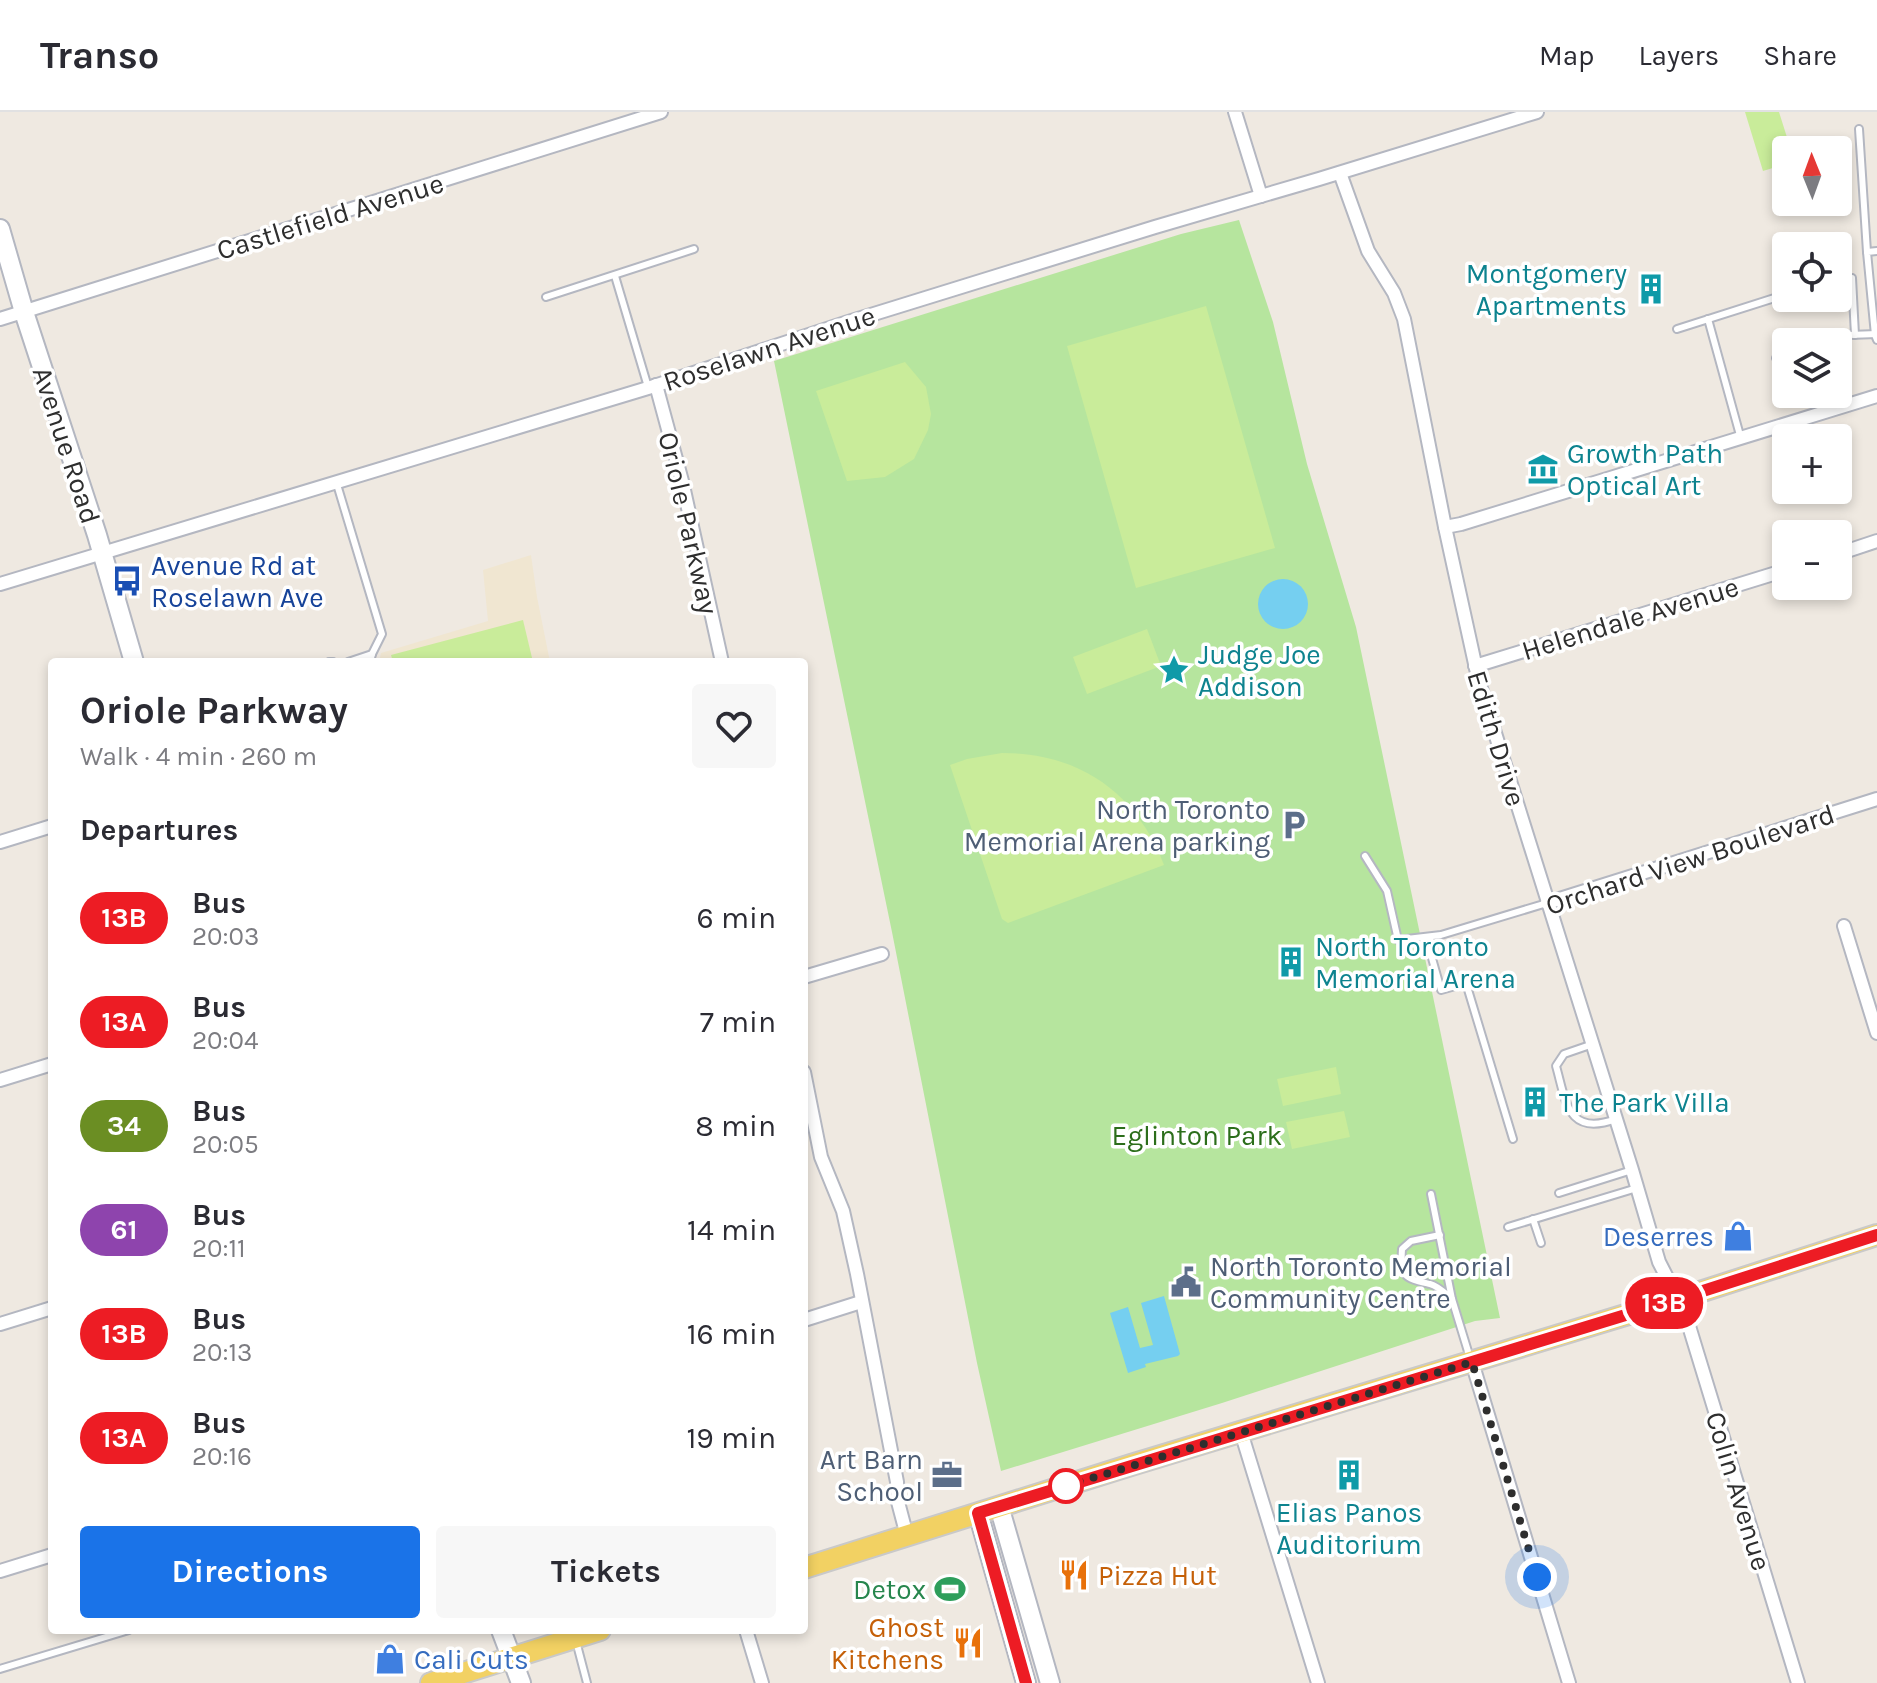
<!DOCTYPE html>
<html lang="en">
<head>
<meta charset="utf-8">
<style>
	:root { --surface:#fff; --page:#f7f7f7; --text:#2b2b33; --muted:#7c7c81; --line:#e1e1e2; --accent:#1a73e8 }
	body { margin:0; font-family:Karla,sans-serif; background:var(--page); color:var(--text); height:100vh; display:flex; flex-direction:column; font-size:30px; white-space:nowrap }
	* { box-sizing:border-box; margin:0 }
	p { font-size:26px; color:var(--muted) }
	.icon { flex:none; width:44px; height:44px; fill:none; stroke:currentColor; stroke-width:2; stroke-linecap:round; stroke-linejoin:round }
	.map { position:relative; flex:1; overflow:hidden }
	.panel { position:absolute; left:48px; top:546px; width:760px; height:976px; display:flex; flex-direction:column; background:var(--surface); border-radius:8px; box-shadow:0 4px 12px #0003 }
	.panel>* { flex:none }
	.badge { padding:0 16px; border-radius:26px; font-size:28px; line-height:52px }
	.needle { width:52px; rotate:359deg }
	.controls { position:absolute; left:1772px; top:24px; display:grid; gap:16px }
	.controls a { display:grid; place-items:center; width:80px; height:80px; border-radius:8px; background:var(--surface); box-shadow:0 4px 12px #0003; font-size:40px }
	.you { position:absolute; width:40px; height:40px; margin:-20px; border:6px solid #fff; border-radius:50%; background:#1a73e8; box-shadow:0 0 0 12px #1a73e833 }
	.map>.badge { position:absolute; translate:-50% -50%; box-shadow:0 0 0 4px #fff }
	h2 { padding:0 32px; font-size:30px; line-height:72px }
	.round { display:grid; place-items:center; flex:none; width:84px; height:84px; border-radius:8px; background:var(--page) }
	.headline { display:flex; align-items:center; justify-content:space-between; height:136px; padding:0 32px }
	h1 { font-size:38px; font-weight:700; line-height:60px }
	.primary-button { display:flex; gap:16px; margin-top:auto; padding:16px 32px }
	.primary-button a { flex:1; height:92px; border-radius:8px; background:var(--accent); color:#fff; font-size:32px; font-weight:700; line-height:92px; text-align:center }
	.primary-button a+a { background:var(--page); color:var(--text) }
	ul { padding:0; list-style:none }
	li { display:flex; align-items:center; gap:24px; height:104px; padding:0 32px }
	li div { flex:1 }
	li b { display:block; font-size:30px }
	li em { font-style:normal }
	li .badge { min-width:88px; font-weight:700; text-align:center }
	header { display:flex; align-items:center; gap:48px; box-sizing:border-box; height:112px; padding:0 40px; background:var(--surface); border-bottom:2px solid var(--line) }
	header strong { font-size:38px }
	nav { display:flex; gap:44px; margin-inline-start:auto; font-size:28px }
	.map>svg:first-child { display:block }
</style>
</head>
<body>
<header>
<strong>Transo</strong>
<nav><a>Map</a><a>Layers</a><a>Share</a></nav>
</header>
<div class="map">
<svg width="1877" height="1571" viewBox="0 0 1877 1571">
	<rect width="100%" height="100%" fill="#efe9e1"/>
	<path fill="#f0e6d1" d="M531,443L537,485L550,550H379L381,541L488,509L483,458Z"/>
	<path fill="#b6e59e" d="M1239,108L1273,210L1307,352L1356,515L1500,1206L1475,1209L1222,1291L1001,1359L977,1251L892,820L774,249L1181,122Z"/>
	<g fill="#c9ec9a">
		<path d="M1745,0H1779L1791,38H1786V52L1763,59Z"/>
		<path d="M1206,194L1275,436L1136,476L1067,234Z"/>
		<path d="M905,250L926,275L931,302L928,318L914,347L885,365L847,369L816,279Z"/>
		<path d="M523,508L533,550H393L391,543Z"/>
		<path d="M1147,517L1161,554L1087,582L1073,545Z"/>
		<path d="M1002,641C1079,641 1136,680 1164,753L1008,811L1002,807L950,653L967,647Z"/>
		<path d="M1336,955L1341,982L1283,994L1277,967Z"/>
		<path d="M1344,999L1350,1025L1292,1037L1286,1010Z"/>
	</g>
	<g fill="#75cff0">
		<circle cx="1283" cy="492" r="25"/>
		<path d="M1164,1184L1180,1242L1178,1244L1145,1252L1146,1255L1128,1261L1110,1201L1128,1195L1140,1236L1153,1233L1141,1191Z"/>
	</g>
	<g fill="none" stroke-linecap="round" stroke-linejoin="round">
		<g stroke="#b4b7c1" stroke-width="10">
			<g id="lane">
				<path d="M1859,17L1867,140"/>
				<path d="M1877,139L1867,140L1875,223L1877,228"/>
				<path d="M615,164L648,275"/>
				<path d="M1852,166L1855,223"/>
				<path d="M546,185L694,137"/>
				<path d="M1708,207L1741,327"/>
				<path d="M1677,217L1784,183"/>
				<path d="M1827,230L1849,223L1877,222"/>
				<path d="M1776,246L1786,243"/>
				<path d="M336,369L382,522L372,542L370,550"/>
				<path d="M329,550H333"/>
				<path d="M348,550L372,542"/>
				<path d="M1365,744L1387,779L1398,828L1441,823L1547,791"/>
				<path d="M1426,825L1441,878L1466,871L1513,1027"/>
				<path d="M1593,932L1564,942L1556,954C1566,989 1567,1025 1616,1007"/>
				<path d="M1559,1081L1632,1058"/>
				<path d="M1431,1082L1452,1187L1470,1246"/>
				<path d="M1533,1107L1541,1131"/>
				<path d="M1508,1115L1637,1076"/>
				<path d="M1440,1123L1411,1129L1402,1137C1400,1166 1405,1166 1430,1172C1438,1174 1446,1182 1452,1187"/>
				<path d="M576,1529L587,1571"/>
				<path d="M0,1557L129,1518"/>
			</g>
		</g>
		<g stroke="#b4b7c1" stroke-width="16">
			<g id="street">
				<path d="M1235,0L1261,84"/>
				<path d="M1340,61L1368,139L1394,181L1404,207L1445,415L1479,570L1632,1058L1659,1150L1678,1187L1689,1214L1798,1571"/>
				<path d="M0,207L661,0"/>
				<path d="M656,273L682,369L722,550"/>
				<path d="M1445,415L1461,412L1877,284"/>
				<path d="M1838,442L1877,429"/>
				<path d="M0,472L648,276L848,210L1155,115L1319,67L1537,0"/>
				<path d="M1475,554L1786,458"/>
				<path d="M0,730L52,714"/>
				<path d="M1547,791L1877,687"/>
				<path d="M1844,814L1877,921"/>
				<path d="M804,865L882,842"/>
				<path d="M804,960L821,1045L843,1099L857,1162L897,1370L898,1390L907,1424"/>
				<path d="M0,968L52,952"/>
				<path d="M804,1208L861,1190"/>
				<path d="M0,1212L52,1196"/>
				<path d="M1472,1250L1569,1571"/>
				<path d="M1241,1320L1318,1571"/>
				<path d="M0,1459L52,1443"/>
				<path d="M746,1518L762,1571"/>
			</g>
		</g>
		<g stroke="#b4b7c1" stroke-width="22">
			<g id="secondary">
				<path d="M0,117L24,200L97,423L134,550"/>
				<path d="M999,1394L1050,1571"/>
				<path d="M978,1401L1026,1571"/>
				<path d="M501,1518L521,1571"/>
			</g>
		</g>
		<g stroke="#c9c9c9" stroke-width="24">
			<g id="primary">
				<path d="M804,1456L1131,1353L1678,1187L1877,1123"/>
				<path d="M431,1571L600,1518"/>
			</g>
		</g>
		<use href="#lane" stroke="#fff" stroke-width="6"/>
		<use href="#street" stroke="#fff" stroke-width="12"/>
		<use href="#secondary" stroke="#fff" stroke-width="18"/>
		<use href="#primary" stroke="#f2d163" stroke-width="20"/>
	</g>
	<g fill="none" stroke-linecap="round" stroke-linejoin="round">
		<g stroke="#fff" stroke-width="18">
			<path id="line" d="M1026,1571L978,1401L1678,1187L1877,1123"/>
		</g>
		<use href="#line" stroke="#ed1c24" stroke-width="12"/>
		<path stroke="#2e2e2e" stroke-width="8" stroke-dasharray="0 14.4" d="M1066,1374L1472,1250L1537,1465"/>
	</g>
	<defs>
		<g id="building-bare" transform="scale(2.4)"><path d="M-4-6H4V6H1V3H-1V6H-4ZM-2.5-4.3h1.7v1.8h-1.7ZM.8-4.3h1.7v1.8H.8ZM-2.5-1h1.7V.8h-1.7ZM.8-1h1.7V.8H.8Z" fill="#0f9aa8" stroke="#fff" stroke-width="2.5" paint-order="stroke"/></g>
		<g id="museum-bare" transform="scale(2.4)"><path d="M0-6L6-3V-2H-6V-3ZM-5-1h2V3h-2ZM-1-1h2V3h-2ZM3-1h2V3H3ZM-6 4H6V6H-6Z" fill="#0f9aa8" stroke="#fff" stroke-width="2.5" paint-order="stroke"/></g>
		<g id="bus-bare" transform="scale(2.4)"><path d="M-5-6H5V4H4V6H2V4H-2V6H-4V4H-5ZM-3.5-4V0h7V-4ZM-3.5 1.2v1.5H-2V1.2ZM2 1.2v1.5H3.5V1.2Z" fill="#1a4fb4" stroke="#fff" stroke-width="2.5" paint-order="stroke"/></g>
		<g id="sight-bare" transform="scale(2.4)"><path d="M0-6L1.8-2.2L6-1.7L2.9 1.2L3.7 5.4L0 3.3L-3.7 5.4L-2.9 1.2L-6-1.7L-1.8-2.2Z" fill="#0f9aa8" stroke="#fff" stroke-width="2.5" paint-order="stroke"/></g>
		<g id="parking-bare" transform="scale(2.4)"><path d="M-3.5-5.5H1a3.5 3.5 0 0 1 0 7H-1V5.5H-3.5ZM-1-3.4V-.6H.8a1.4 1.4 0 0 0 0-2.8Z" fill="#5c6f8a" stroke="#fff" stroke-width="2.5" paint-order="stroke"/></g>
		<g id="shop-bare" transform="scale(2.4)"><path d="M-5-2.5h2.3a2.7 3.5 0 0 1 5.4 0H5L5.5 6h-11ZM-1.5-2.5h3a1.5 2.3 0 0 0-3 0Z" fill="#3f7fe0" stroke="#fff" stroke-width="2.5" paint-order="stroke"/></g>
		<g id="civic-bare" transform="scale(2.4)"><path d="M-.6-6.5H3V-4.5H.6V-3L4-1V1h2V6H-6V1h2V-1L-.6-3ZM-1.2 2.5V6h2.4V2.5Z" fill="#5c6f8a" stroke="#fff" stroke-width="2.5" paint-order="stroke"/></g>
		<g id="office-bare" transform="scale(2.4)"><path d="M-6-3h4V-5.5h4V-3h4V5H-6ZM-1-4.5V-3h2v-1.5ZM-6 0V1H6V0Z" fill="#5c6f8a" stroke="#fff" stroke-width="2.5" paint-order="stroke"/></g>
		<g id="restaurant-bare" transform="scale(2.4)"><path d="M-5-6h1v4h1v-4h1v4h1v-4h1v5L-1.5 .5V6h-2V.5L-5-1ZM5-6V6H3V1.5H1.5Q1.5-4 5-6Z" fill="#e8710a" stroke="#fff" stroke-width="2.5" paint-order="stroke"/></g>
		<g id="stadium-bare" transform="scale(2.4)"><path d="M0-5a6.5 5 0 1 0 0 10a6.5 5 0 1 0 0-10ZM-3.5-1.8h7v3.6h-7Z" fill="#2e9e5b" stroke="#fff" stroke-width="2.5" paint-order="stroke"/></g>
	</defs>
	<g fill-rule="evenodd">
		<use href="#building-bare" x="1651" y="177"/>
		<use href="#museum-bare" x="1543" y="357"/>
		<use href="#bus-bare" x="127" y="469"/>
		<use href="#sight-bare" x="1174" y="558"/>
		<use href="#parking-bare" x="1294" y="713"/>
		<use href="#building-bare" x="1291" y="850"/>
		<use href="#building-bare" x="1535" y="990"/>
		<use href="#shop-bare" x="1738" y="1124"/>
		<use href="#civic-bare" x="1186" y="1170"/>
		<use href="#office-bare" x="947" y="1363"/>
		<use href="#building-bare" x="1349" y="1363"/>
		<use href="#restaurant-bare" x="1074" y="1463"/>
		<use href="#stadium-bare" x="950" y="1477"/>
		<use href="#restaurant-bare" x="968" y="1531"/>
		<use href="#shop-bare" x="390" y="1547"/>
	</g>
	<circle fill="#fff" stroke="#ed1c24" stroke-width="4" cx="1066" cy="1374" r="16"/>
	<g text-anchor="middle" stroke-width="7" stroke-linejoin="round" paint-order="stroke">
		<g font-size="28" fill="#2e2e2e" stroke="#fff">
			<text transform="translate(330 104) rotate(-17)" y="10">Castlefield Avenue</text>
			<text transform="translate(769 236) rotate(-18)" y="10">Roselawn Avenue</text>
			<text transform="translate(67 333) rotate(72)" y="10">Avenue Road</text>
			<text transform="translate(689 411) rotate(77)" y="10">Oriole Parkway</text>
			<text transform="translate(1630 506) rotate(-17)" y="10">Helendale Avenue</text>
			<text transform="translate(1497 626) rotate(73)" y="10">Edith Drive</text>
			<text transform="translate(1690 747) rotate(-18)" y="10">Orchard View Boulevard</text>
			<text transform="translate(1739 1379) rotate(73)" y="10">Colin Avenue</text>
		</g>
		<g font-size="28" fill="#0d838f" stroke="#fff" text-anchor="start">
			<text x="1627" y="171" text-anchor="end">Montgomery<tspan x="1627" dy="32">Apartments</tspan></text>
			<text x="1567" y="351">Growth Path<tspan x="1567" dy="32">Optical Art</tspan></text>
			<text x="1198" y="552">Judge Joe<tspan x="1198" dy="32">Addison</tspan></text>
			<text x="1315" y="844">North Toronto<tspan x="1315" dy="32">Memorial Arena</tspan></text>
			<text x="1559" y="1000">The Park Villa</text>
			<text x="1349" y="1410" text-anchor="middle">Elias Panos<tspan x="1349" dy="32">Auditorium</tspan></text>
		</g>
		<g font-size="28" fill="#164399" stroke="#fff" text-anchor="start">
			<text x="151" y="463">Avenue Rd at<tspan x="151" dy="32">Roselawn Ave</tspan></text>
		</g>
		<g font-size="28" fill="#4e5e75" stroke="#fff" text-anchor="end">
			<text x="1270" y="707">North Toronto<tspan x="1270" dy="32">Memorial Arena parking</tspan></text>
			<text x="1210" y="1164" text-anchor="start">North Toronto Memorial<tspan x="1210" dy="32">Community Centre</tspan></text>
			<text x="923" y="1357">Art Barn<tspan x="923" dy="32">School</tspan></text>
		</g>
		<g font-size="28" fill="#2c6e1b" stroke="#fff">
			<text x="1197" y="1033">Eglinton Park</text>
		</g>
		<g font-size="28" fill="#366cbe" stroke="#fff" text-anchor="end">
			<text x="1714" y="1134">Deserres</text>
			<text x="414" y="1557" text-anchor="start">Cali Cuts</text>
		</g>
		<g font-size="28" fill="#c56008" stroke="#fff" text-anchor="start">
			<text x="1098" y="1473">Pizza Hut</text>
			<text x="944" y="1525" text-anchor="end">Ghost<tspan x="944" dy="32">Kitchens</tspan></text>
		</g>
		<g font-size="28" fill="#27864d" stroke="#fff" text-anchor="end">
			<text x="926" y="1487">Detox</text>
		</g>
	</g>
</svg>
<div class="controls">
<a><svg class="needle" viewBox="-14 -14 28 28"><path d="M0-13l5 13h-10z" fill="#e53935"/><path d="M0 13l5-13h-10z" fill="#7c7c81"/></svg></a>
<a><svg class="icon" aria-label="locate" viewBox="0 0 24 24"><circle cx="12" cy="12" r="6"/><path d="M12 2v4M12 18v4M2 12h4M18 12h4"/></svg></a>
<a><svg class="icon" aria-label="layers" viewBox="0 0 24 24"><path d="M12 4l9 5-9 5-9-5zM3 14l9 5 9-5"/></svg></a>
<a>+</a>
<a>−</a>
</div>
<div class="you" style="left:1537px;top:1465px"></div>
<b class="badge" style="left:1664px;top:1191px;background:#ed1c24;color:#fff">13B</b>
<section class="panel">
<div class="headline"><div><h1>Oriole Parkway</h1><p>Walk · 4 min · 260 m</p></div><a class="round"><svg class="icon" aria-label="heart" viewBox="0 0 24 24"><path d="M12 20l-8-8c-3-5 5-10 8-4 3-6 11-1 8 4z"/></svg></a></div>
<h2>Departures</h2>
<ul>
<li><span class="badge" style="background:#ed1c24;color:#fff">13B</span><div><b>Bus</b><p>20:03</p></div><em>6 min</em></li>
<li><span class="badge" style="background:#ed1c24;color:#fff">13A</span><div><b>Bus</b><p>20:04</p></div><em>7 min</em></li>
<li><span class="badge" style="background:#6b8e23;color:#fff">34</span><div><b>Bus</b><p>20:05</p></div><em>8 min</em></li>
<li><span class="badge" style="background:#8e44ad;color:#fff">61</span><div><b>Bus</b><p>20:11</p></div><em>14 min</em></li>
<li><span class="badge" style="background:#ed1c24;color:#fff">13B</span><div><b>Bus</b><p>20:13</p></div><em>16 min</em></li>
<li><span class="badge" style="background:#ed1c24;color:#fff">13A</span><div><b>Bus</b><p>20:16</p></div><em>19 min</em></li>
</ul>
<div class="primary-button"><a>Directions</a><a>Tickets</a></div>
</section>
</div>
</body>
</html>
